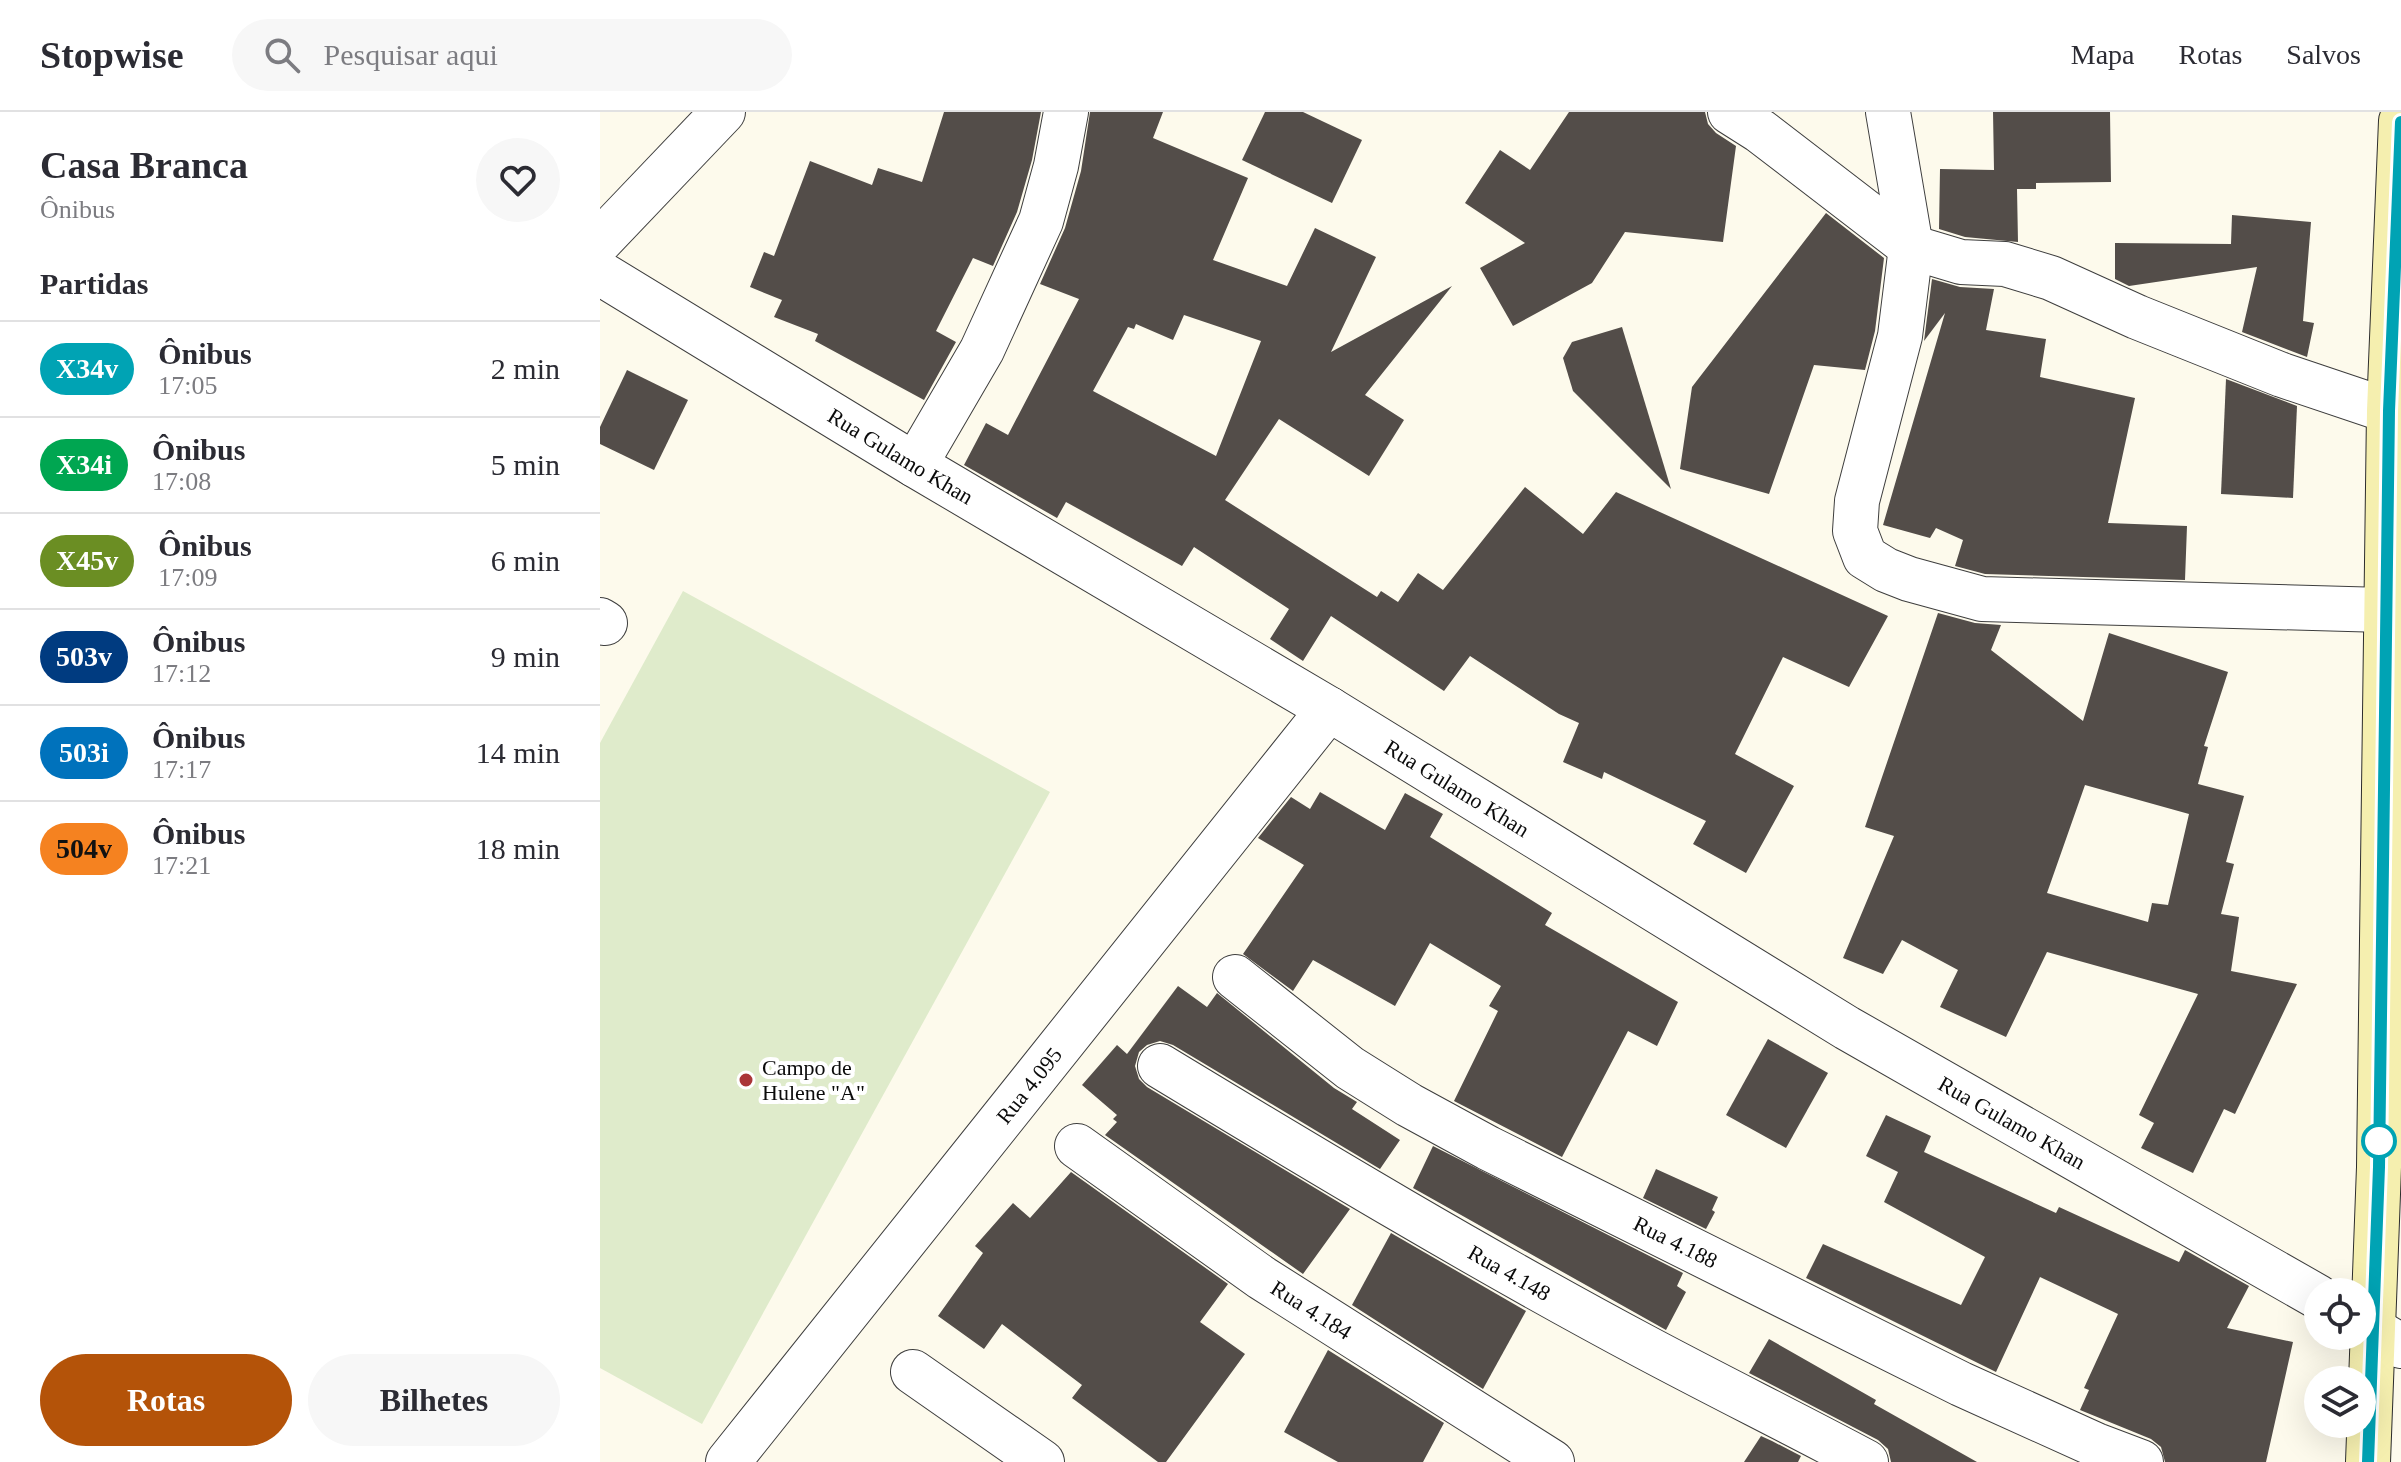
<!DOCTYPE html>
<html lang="pt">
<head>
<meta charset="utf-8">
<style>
	:root { --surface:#fff; --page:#f7f7f7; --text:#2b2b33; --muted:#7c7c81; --line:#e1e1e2; --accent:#b45309 }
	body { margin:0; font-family:"Times New Roman",serif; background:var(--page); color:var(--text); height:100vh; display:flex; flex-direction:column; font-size:30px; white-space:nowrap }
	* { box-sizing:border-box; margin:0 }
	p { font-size:26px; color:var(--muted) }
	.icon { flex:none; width:44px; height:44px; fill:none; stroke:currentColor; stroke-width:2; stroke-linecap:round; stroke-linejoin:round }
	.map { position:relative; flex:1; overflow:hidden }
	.sheet { display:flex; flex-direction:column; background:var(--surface); width:600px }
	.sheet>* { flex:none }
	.badge { padding:0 16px; border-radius:26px; font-size:28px; line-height:52px }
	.buttons { position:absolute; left:1704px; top:1166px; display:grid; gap:16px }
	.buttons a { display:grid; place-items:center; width:72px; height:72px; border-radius:50%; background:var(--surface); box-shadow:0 8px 32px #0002; font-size:40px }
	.map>.badge { position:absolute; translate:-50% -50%; box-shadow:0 0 0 4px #fff }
	h2 { padding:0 40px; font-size:30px; line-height:72px }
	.round { display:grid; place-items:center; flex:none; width:84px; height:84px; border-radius:42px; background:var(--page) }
	.head { display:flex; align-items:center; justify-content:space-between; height:136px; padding:0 40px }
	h1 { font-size:38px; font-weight:700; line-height:60px }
	.cta { display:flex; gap:16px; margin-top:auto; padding:16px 40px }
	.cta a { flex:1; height:92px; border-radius:48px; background:var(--accent); color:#fff; font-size:32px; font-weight:700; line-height:92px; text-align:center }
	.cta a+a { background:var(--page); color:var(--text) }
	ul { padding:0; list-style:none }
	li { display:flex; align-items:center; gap:24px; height:96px; padding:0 40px; border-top:2px solid var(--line) }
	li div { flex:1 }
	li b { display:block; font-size:30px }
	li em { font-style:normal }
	li .badge { min-width:88px; font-weight:700; text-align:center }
	header { display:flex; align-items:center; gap:48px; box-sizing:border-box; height:112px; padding:0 40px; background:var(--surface); border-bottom:2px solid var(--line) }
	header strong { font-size:38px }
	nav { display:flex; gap:44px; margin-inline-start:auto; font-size:28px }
	.search { width:560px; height:72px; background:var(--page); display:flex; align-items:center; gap:20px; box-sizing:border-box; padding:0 28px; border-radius:44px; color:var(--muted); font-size:30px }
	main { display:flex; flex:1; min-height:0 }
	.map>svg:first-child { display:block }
</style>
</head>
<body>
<header>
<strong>Stopwise</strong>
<div class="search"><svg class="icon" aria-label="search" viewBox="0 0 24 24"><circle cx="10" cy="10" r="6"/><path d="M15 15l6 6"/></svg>Pesquisar aqui</div>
<nav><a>Mapa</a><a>Rotas</a><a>Salvos</a></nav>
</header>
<main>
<section class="sheet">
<div class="head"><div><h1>Casa Branca</h1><p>Ônibus</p></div><a class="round"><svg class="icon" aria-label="heart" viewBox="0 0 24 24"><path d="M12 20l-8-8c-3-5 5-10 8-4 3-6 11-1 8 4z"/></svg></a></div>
<h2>Partidas</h2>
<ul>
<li><span class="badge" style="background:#00a3b4;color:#fff">X34v</span><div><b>Ônibus</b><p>17:05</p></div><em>2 min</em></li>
<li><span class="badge" style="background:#00a651;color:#fff">X34i</span><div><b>Ônibus</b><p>17:08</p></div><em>5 min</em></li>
<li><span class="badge" style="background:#6b8e23;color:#fff">X45v</span><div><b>Ônibus</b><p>17:09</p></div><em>6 min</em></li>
<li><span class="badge" style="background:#003b80;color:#fff">503v</span><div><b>Ônibus</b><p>17:12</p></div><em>9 min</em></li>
<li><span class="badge" style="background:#0072bc;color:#fff">503i</span><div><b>Ônibus</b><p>17:17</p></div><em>14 min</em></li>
<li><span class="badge" style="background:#f58220;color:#111">504v</span><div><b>Ônibus</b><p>17:21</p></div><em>18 min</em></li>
</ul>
<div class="cta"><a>Rotas</a><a>Bilhetes</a></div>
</section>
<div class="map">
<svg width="1801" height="1350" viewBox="0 0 1801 1350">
	<rect width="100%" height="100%" fill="#fdfaec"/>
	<path fill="#dfebcb" d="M83,479L450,680L102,1312L0,1256V631Z"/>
	<g fill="#534d49" fill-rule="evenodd">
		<path d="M344,0H441L432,48L417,100L393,154L373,146L336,219L356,230L324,288L215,229L218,222L174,205L182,188L150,175L164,140L174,144L210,49L272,73L278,56L322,70Z"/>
		<path d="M490,0H563L553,26L648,66L613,148L687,174L715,116L776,145L731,240L852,174L765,283L804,308L769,364L679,307L625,388L777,485L781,479L798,490L818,461L843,478L925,375L983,422L1016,380L1288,504L1249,575L1183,545L1135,642L1194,674L1146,761L1093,732L1106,709L1004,660L1002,667L963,650L979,611L959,602L870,544L844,579L731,504L703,549L670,527L689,497L594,435L582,454L466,390L457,406L364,353L386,311L408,323L479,187L440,172L465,116L481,59ZM584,203L661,229L616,344L493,279L528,215L534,217L536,212L573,228Z"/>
		<path d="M665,0H703L762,28L732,91L642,48Z"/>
		<path d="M969,0H1105L1108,12L1116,21L1136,34L1123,130L1025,120L992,171L913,214L880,156L925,131L865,91L900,38L930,58Z"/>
		<path d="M1393,0H1510L1511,70L1436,71V77H1417L1418,130L1365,125L1339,117L1340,57L1394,58Z"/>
		<path d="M1226,101L1284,146L1275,219L1265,258L1214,253L1169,382L1080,357L1092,275Z"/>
		<path d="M1632,103L1711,110L1703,209L1714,211L1707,245L1642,220L1657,155L1529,174L1515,167V131L1631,132Z"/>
		<path d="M1332,167L1360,175L1394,177L1386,218L1446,227L1440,265L1535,286L1508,411L1587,414L1585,468L1385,462L1355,454L1363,428L1336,416L1330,426L1283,413L1345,201L1324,229Z"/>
		<path d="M1022,215L1071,377L973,279L963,246L972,230Z"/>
		<path d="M27,258L88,288L54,358L0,332V315Z"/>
		<path d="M1626,267L1697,294L1693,386L1621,382Z"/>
		<path d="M1338,501L1375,511L1401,513L1391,538L1483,609L1509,521L1628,560L1604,634L1608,635L1598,672L1644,684L1626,750L1634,752L1621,802L1639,805L1631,859L1697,872L1635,1002L1624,997L1593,1061L1541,1036L1554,1011L1539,1003L1598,882L1447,840L1406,925L1340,895L1358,858L1302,828L1283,862L1243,846L1294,724L1265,715ZM1485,673L1589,702L1568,793L1552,791L1548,810L1447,781Z"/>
		<path d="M720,680L785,718L805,681L843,702L830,725L952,801L945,813L1078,890L1057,934L1028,919L962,1045L854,989L898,899L889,894L901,874L830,831L795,894L713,848L693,879L643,842L704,753L658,726L691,685L710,697Z"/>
		<path d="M578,874L607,895L617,881L734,976L757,990L752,997L800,1028L780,1057L573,933L560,929L547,933L539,940L535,954L539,967L547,975L750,1097L703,1162L505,1023L517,1010L513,1007L517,1003L482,973L517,933L527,942Z"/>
		<path d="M1168,927L1228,961L1186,1036L1126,1003Z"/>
		<path d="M1286,1003L1331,1024L1324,1040L1456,1101L1459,1095L1579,1150L1585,1138L1649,1174L1627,1216L1693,1230L1666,1350H1565L1561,1335L1551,1327L1480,1298L1489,1278L1484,1276L1518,1202L1440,1165L1396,1260L1206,1166L1223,1132L1361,1193L1385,1145L1284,1090L1298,1060L1266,1044Z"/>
		<path d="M833,1034L1083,1161L1077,1174L1086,1180L1066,1218L813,1076Z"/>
		<path d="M1056,1057L1118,1085L1112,1098L1115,1100L1106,1117L1043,1086Z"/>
		<path d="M471,1060L628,1172L600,1210L645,1242L566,1350H558L472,1286L482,1273L402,1212L384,1237L338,1204L383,1141L375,1134L413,1091L430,1106Z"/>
		<path d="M791,1121L926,1199L883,1277L752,1193Z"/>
		<path d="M1169,1227L1276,1288L1274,1292L1377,1350H1291L1288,1337L1278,1328L1149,1261Z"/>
		<path d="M728,1238L844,1311L823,1350H738L684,1320Z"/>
		<path d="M1161,1324L1172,1329L1201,1344L1198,1350H1144Z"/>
	</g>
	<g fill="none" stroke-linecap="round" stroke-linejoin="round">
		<g stroke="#3e3e3e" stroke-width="46">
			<g id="street">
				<path d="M1130,0L1160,19L1311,135L1361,150L1405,152L1451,166L1537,205L1682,263L1789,299"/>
				<path d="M1288,0L1311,135L1300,224L1257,389L1255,419L1265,445L1286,458L1309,467L1382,487L1784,498"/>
				<path d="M0,129L123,0"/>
				<path id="s1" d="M0,161L315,353L729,597L1247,916L1718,1185"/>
				<path d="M315,353L382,238L441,109L456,54L466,0"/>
				<path d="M0,508L5,511"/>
				<path id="s2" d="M635,865L750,956L809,993L888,1036L1361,1272L1496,1333L1541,1350"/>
				<path id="s3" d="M560,954C720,1051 880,1147 1045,1235C1118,1274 1193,1311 1266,1350"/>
				<path id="s4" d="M477,1034L662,1166L952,1350"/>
				<path d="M1762,1211L1801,1234"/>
				<path d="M313,1260L442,1350"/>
				<path id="s5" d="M128,1350L729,597"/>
			</g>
		</g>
		<g stroke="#2d2d2d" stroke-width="46">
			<path id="secondary" d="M1768,1350L1779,1055L1789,299L1801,9"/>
		</g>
		<use href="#street" stroke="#fff" stroke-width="44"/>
		<use href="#secondary" stroke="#f5efaf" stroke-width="44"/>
	</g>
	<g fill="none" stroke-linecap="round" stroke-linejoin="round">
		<g stroke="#fff" stroke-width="18">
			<path id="line" d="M1768,1350L1779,1055L1789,299L1801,10"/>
		</g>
		<use href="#line" stroke="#00a3b4" stroke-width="12"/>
	</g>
	<circle fill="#aa3538" stroke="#fff" stroke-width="3" cx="146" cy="968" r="8"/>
	<circle fill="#fff" stroke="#00a3b4" stroke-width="4" cx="1779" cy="1029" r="16"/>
	<g text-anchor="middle" stroke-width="8" stroke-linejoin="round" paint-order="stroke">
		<g font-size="22" fill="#0b0b0b" stroke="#fff">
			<text dy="8" stroke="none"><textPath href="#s1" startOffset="352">Rua Gulamo Khan</textPath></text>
			<text dy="8" stroke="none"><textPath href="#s1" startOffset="1000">Rua Gulamo Khan</textPath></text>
			<text dy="8" stroke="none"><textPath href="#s5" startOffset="482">Rua 4.095</textPath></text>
			<text dy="8" stroke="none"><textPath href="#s1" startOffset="1648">Rua Gulamo Khan</textPath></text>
			<text dy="8" stroke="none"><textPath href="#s2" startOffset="516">Rua 4.188</textPath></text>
			<text dy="8" stroke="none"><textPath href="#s3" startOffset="406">Rua 4.148</textPath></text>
			<text dy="8" stroke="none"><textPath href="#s4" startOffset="286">Rua 4.184</textPath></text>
		</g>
		<g font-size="22" fill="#0b0b0b" stroke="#fff" text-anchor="start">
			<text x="162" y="963">Campo de<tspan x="162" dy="25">Hulene "A"</tspan></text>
		</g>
	</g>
</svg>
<div class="buttons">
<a><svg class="icon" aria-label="locate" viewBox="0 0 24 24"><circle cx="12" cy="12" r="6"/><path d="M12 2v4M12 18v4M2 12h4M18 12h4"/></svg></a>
<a><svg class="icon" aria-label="layers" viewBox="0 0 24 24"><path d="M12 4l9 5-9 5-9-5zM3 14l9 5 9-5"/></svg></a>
</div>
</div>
</main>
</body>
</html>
